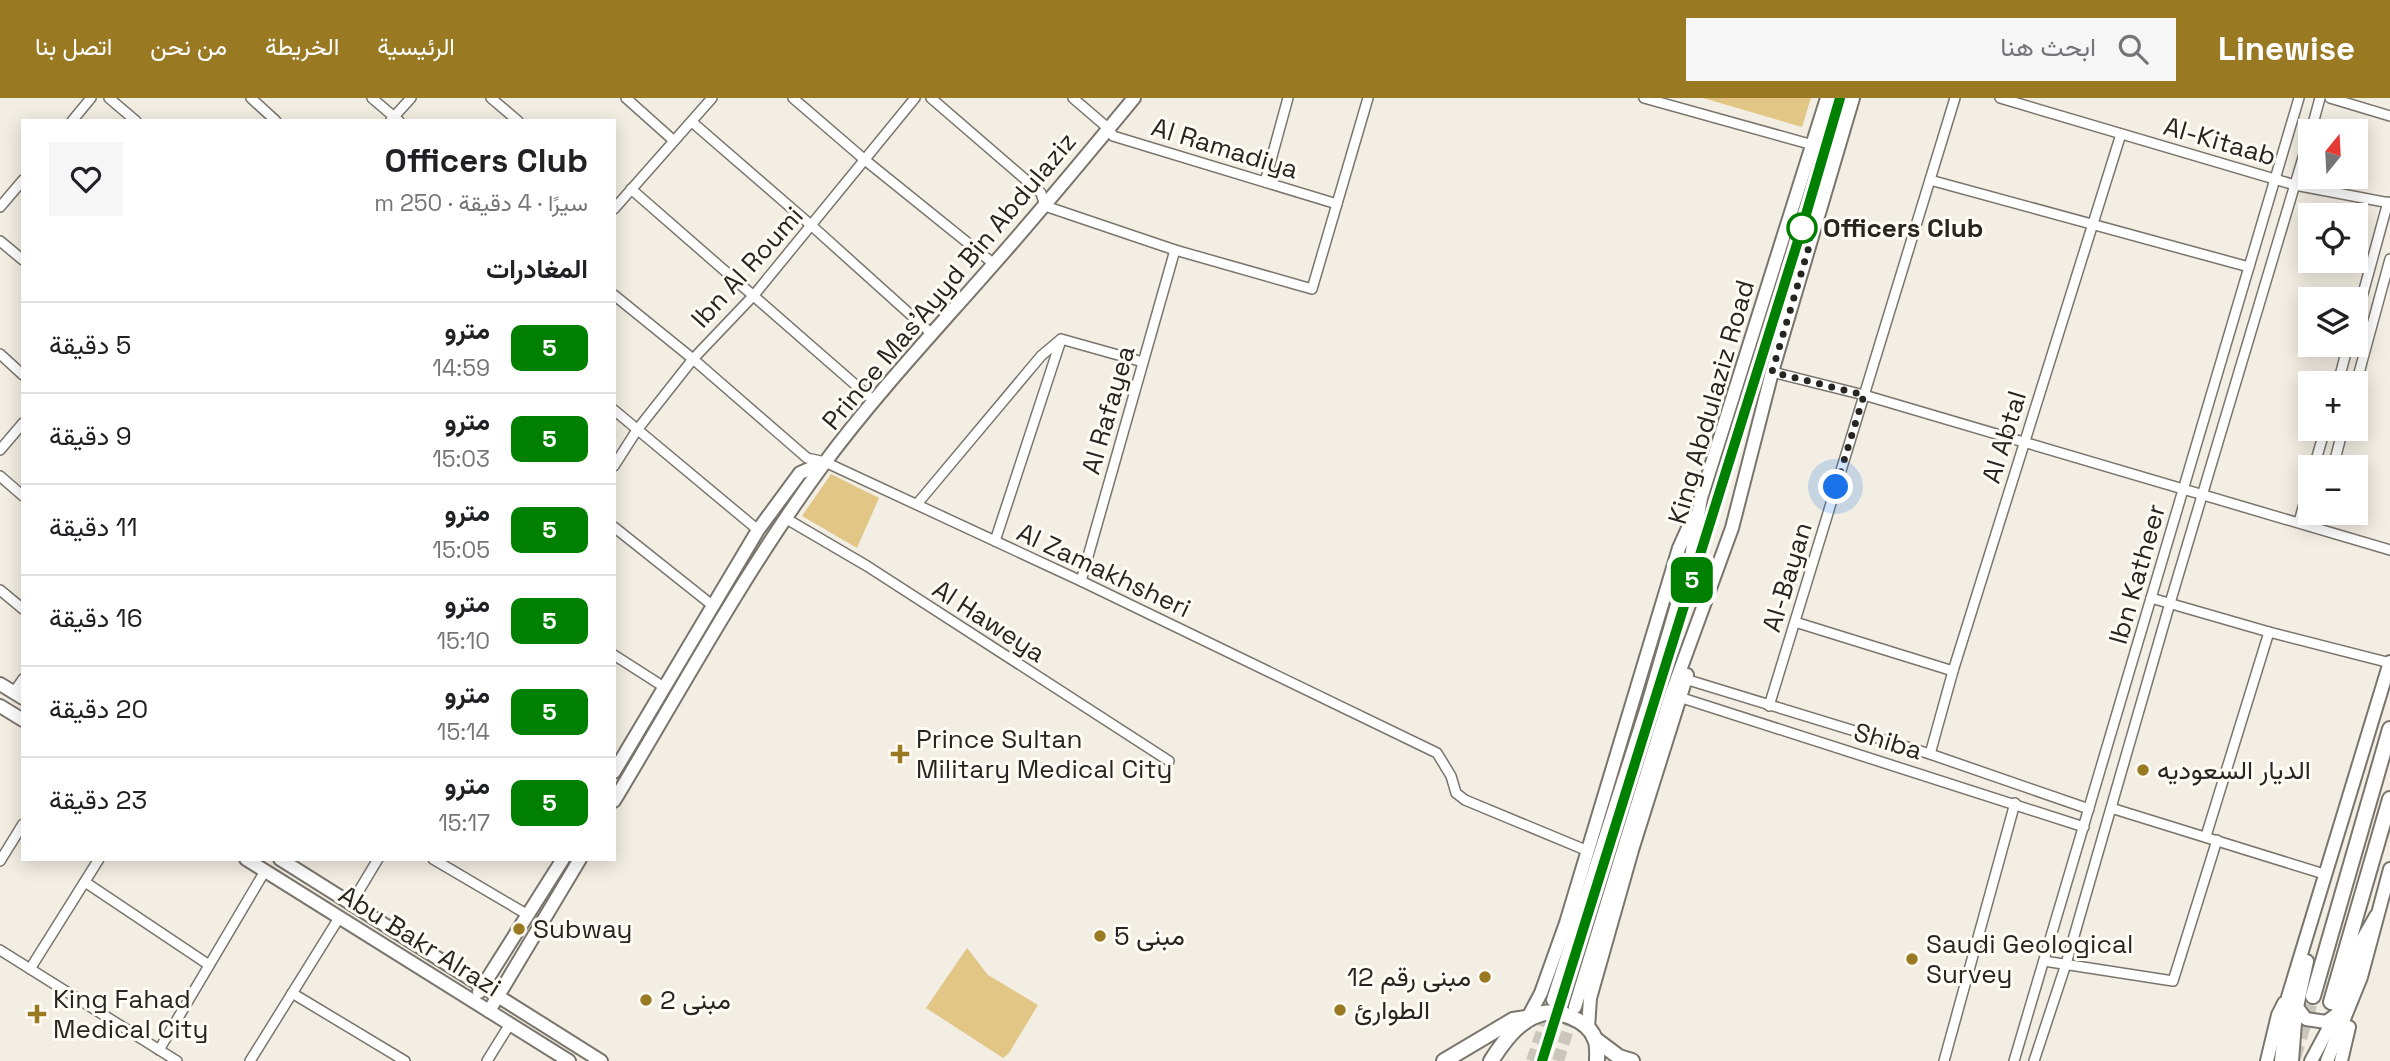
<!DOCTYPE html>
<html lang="ar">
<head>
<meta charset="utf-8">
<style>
	:root { --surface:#fff; --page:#f6f6f6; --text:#202124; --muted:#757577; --line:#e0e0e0; --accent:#9a7923 }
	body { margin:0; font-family:"Space Grotesk",Vazirmatn,sans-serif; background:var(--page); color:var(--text); direction:rtl; height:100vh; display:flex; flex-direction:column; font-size:26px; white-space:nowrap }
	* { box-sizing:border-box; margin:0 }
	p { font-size:23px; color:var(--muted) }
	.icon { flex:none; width:38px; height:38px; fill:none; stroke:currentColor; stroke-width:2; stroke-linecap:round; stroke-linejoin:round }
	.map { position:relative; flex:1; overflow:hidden; direction:ltr }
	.panel { position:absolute; left:21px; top:21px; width:595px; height:742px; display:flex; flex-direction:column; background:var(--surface); border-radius:0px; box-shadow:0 4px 18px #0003; direction:rtl }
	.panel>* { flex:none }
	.badge { padding:0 14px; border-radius:10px; font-size:24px; line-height:46px }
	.needle { width:46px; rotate:18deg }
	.buttons { position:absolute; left:2298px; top:21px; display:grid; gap:14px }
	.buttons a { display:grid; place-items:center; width:70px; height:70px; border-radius:0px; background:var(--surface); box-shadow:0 4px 18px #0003; font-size:35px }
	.you { position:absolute; width:35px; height:35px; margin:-18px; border:5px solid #fff; border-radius:50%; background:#1a73e8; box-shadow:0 0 0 10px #1a73e833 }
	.map>.badge { position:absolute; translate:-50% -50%; box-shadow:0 0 0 4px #fff }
	h2 { padding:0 28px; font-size:26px; line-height:63px }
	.round { display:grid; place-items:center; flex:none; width:74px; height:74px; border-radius:0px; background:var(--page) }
	.overview { display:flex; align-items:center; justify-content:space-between; height:119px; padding:0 28px }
	h1 { font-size:33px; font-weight:800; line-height:52px }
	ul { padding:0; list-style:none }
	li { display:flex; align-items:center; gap:21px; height:91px; padding:0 28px; border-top:2px solid var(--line) }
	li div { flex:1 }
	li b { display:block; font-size:26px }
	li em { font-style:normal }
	li .badge { min-width:77px; font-weight:700; text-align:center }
	header { display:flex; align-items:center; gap:42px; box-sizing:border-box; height:98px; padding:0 35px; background:var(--accent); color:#fff }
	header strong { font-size:33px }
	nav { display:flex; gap:38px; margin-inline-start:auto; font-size:24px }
	.search { width:490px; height:63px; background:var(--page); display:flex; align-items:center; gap:18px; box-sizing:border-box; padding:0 24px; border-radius:0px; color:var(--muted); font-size:26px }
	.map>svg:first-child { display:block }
</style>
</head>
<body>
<header>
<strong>Linewise</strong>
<div class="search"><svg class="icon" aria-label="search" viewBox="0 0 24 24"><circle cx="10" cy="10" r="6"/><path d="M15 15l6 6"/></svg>ابحث هنا</div>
<nav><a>الرئيسية</a><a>الخريطة</a><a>من نحن</a><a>اتصل بنا</a></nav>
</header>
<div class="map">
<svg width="2390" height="963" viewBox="0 0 2390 963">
	<rect width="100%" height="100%" fill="#f3eee3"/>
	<g fill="#e2c686">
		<path d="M1703,0H1811L1802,29Z"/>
		<path d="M831,376L879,400L857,450L802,418Z"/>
		<path d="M967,850L988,877L1038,907L1009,955L1003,960L926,910Z"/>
	</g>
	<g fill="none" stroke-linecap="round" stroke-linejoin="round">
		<g stroke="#cac6bc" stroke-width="12" stroke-dasharray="12 6" stroke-linecap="butt">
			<path d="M1532,963L1550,909"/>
			<path d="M1558,963L1575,910"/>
		</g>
		<path stroke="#cac6bc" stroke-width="14" stroke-dasharray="14 7" stroke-linecap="butt" d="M2294,960L2313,898"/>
		<g stroke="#7a756c" stroke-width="12">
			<g id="street">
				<path d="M109,0L136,23"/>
				<path d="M251,0L276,23"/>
				<path d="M372,0L399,23"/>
				<path d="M491,0L518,23"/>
				<path d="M626,0L673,42"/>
				<path d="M793,0L865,62L994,166"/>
				<path d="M931,0L1041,95L1045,108L1175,152L1312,191L1368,0"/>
				<path d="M1073,0L1109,31L1113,38L1337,106"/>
				<path d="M1644,0L1813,47"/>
				<path d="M2000,0L2295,87L2390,105"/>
				<path d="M2330,0L2390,18"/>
				<path d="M391,22L411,0"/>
				<path d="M72,23L91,0"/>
				<path d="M692,24L812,128L932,236"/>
				<path d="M2311,33L2320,0"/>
				<path d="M1930,82L2249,169"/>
				<path d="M1265,84L1288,0"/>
				<path d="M631,91L874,303"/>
				<path d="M0,109L23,82"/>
				<path d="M614,111L712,0"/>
				<path d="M0,143L23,162"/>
				<path d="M614,197L693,261L807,360L825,364L1081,483L1437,655L1451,678L1456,695L1465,702L1588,753"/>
				<path d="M2356,221L2388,104"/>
				<path d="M0,256L23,277"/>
				<path d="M1772,274L1864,297L2390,452"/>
				<path d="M2338,285L2348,247"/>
				<path d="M2356,286L2390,161"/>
				<path d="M614,312L758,432"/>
				<path d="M0,352L23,325"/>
				<path d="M614,368L637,332L693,261L754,197L915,0"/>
				<path d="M2314,369L2325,331"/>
				<path d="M2333,369L2343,331"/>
				<path d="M0,378L23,398"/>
				<path d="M917,406L1041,258L1061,241L1143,264"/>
				<path d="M785,420L867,468L1169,663"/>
				<path d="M2299,424L2310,384"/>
				<path d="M614,429L712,507"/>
				<path d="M2316,429L2320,415"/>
				<path d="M995,443L1061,242"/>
				<path d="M1081,483L1175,152"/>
				<path d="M0,492L23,511"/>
				<path d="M2151,500L2269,534L2390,565"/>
				<path d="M1795,524L1953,573"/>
				<path d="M614,557L664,589"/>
				<path d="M1685,581L1930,656L2089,711"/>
				<path d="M14,594L23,581"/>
				<path d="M1679,599L2084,729"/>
				<path d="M1769,608L1955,0"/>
				<path d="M1930,656L1953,573L2121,36"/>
				<path d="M2111,710L2324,776"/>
				<path d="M2206,738L2269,534"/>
				<path d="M433,761L528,817"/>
				<path d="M0,763L23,726"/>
				<path d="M85,784L209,867"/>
				<path d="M351,806L378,761"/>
				<path d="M0,852L177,963"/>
				<path d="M2044,863L2173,883L2217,742"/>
				<path d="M30,871L99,761"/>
				<path d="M292,895L405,963"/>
				<path d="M159,952L265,773"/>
				<path d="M250,963L339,820"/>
				<path d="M487,963L510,926"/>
				<path d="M1944,963L2015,705"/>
				<path d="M2014,963L2299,0"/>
				<path d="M2034,963L2066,866L2170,505L2310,36"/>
			</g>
		</g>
		<g stroke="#7a756c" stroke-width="16">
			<g id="secondary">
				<path d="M0,586L23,600"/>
				<path d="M0,608L23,622"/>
				<path d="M614,674L758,432L800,375L825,364"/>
				<path d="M614,703C682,590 745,473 823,367C875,297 934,234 991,169C1040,114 1087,57 1134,0"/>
				<path d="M246,761L569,963"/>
				<path d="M280,761L601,963"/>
				<path d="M2307,863L2297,909L2306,921L2326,924L2337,916L2361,844L2376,818"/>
				<path d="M479,894L563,761"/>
				<path d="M1553,902L1648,606L1691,459L1701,400L1827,0"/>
				<path d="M1575,909L1671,597L1732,430L1772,274L1853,0"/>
				<path d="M489,913L580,761"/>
				<path d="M1525,925L1541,895L1566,825L1679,450L1693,419"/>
				<path d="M1588,930L1590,900L1632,752L1687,577"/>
				<path d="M2267,963L2278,917L2284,905"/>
				<path d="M2281,963L2288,899L2390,564"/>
				<path d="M2292,963L2296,912"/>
				<path d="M2311,963L2333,922"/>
				<path d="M2327,963L2361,879L2390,771"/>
				<path d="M2341,963L2349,929"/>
			</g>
		</g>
		<g stroke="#7a756c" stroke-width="18">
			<g id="primary">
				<path d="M2313,898L2390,631"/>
				<path d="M2331,904L2390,701"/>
				<path d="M1595,941L1619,959L1632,963"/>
				<path d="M1444,963L1513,922L1526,920"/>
				<path d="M1491,963C1502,946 1517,924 1538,917C1556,909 1588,922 1595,941C1598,947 1597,956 1597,963"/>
			</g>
		</g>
		<use href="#street" stroke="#fff" stroke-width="9"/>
		<use href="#secondary" stroke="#fff" stroke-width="12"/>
		<use href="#primary" stroke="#fff" stroke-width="14"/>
	</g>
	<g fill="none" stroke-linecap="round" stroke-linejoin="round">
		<g stroke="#fff" stroke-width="16">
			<path id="line" d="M1542,963L1802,130L1840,0"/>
		</g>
		<use href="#line" stroke="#008000" stroke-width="10"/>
		<path stroke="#272521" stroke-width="7" stroke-dasharray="0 12.6" d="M1802,130L1811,142L1772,274L1864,297L1836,389"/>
	</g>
	<circle fill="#fff" stroke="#008000" stroke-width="3.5" cx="1802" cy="130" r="14"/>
	<g fill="#9a7923" stroke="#fffcf5" stroke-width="2.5">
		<path d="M896.5 645.5h7v7h7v7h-7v7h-7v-7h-7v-7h7z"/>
		<circle cx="2143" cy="672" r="7"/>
		<circle cx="519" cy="831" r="7"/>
		<circle cx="1100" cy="838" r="7"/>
		<circle cx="1912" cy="861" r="7"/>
		<circle cx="1485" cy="879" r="7"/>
		<circle cx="646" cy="902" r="7"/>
		<circle cx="1340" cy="912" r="7"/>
		<path d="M33.5 905.5h7v7h7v7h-7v7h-7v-7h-7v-7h7z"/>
	</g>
	<g text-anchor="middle" stroke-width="6" stroke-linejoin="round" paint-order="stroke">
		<g font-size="26" fill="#272521" stroke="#fffcf5">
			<text transform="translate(2220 43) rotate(16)" y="9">Al-Kitaab</text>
			<text transform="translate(1225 50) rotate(17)" y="9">Al Ramadiya</text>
			<text transform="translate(747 169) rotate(-48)" y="9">Ibn Al Roumi</text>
			<text transform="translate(949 183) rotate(-50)" y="9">Prince Mas'Ayyd Bin Abdulaziz</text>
			<text transform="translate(1711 304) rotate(-74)" y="9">King Abdulaziz Road</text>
			<text transform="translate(1108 312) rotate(-74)" y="9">Al Rafayea</text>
			<text transform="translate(2004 339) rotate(-73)" y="9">Al Abtal</text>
			<text transform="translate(1104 472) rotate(25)" y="9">Al Zamakhsheri</text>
			<text transform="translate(2137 476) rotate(-74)" y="9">Ibn Katheer</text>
			<text transform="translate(1787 479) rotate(-73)" y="9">Al-Bayan</text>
			<text transform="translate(989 523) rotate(33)" y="9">Al Haweya</text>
			<text transform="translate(1888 643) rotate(17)" y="9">Shiba</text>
			<text transform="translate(420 843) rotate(32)" y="9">Abu Bakr Alrazi</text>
		</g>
		<g font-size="26" font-weight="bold" fill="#272521" stroke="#fffcf5" text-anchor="start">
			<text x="1823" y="139">Officers Club</text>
		</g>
		<g font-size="26" fill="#272521" stroke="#fffcf5" text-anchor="start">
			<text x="916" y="650">Prince Sultan<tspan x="916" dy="30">Military Medical City</tspan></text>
			<text x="2157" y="681">الديار السعوديه</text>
			<text x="533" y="840">Subway</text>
			<text x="1114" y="847">مبنى 5</text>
			<text x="1926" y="855">Saudi Geological<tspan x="1926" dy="30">Survey</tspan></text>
			<text x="1471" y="888" text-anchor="end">مبنى رقم 12</text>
			<text x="53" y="910">King Fahad<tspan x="53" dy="30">Medical City</tspan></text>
			<text x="660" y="911">مبنى 2</text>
			<text x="1354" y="921">الطوارئ</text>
		</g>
	</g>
</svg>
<div class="buttons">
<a><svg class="needle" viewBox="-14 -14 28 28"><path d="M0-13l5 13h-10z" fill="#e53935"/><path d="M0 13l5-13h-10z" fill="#757577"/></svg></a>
<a><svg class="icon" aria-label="locate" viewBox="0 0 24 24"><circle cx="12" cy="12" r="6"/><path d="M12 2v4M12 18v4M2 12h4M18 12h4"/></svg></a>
<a><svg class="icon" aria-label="layers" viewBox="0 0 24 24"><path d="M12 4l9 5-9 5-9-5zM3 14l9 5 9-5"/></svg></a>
<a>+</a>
<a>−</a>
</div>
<div class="you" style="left:1836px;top:389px"></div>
<b class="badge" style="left:1692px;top:482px;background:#008000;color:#fff">5</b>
<section class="panel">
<div class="overview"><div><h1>Officers Club</h1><p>سيرًا · 4 دقيقة · 250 m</p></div><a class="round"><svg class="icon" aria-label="heart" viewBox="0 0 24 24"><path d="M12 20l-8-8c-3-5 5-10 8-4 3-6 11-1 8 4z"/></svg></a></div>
<h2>المغادرات</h2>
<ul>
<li><span class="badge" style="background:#008000;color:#fff">5</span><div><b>مترو</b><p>14:59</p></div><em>5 دقيقة</em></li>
<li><span class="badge" style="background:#008000;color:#fff">5</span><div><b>مترو</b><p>15:03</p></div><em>9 دقيقة</em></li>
<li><span class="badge" style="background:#008000;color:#fff">5</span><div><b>مترو</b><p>15:05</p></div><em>11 دقيقة</em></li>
<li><span class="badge" style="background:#008000;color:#fff">5</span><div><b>مترو</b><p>15:10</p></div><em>16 دقيقة</em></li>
<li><span class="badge" style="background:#008000;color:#fff">5</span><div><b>مترو</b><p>15:14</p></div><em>20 دقيقة</em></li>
<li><span class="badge" style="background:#008000;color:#fff">5</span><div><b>مترو</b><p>15:17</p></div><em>23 دقيقة</em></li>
</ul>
</section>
</div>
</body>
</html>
